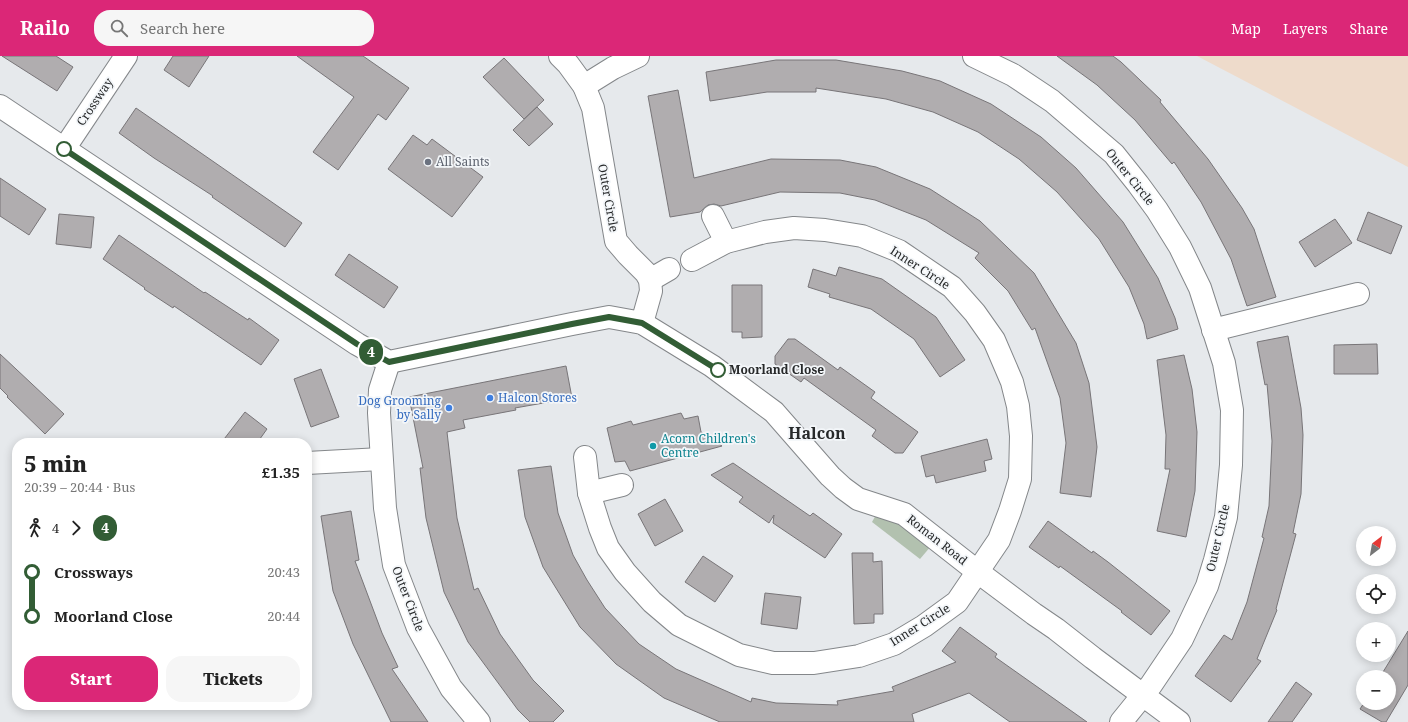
<!DOCTYPE html>
<html lang="en">
<head>
<meta charset="utf-8">
<style>
	:root { --surface:#fff; --page:#f6f6f6; --text:#222; --muted:#767676; --accent:#db2777 }
	body { margin:0; font-family:"Noto Serif",serif; background:var(--page); color:var(--text); height:100vh; display:flex; flex-direction:column; font-size:15px; white-space:nowrap }
	* { box-sizing:border-box; margin:0 }
	p { font-size:13px; color:var(--muted) }
	.icon { flex:none; width:22px; height:22px; fill:none; stroke:currentColor; stroke-width:2; stroke-linecap:round; stroke-linejoin:round }
	.map { position:relative; flex:1; overflow:hidden }
	.details { position:absolute; left:12px; top:382px; width:300px; height:272px; display:flex; flex-direction:column; background:var(--surface); border-radius:16px; box-shadow:0 2px 10px #0003 }
	.details>* { flex:none }
	.badge { padding:0 8px; border-radius:13px; font-size:14px; line-height:26px }
	.needle { width:26px; rotate:31deg }
	.controls { position:absolute; left:1356px; top:470px; display:grid; gap:8px }
	.controls a { display:grid; place-items:center; width:40px; height:40px; border-radius:50%; background:var(--surface); box-shadow:0 2px 10px #0003; font-size:20px }
	.map>.badge { position:absolute; translate:-50% -50%; box-shadow:0 0 0 2px #fff }
	.legs { display:flex; align-items:center; gap:6px; height:44px; padding:0 12px; font-size:13px }
	.legs p { margin-inline-start:auto }
	.headline { display:flex; align-items:center; justify-content:space-between; height:68px; padding:0 12px }
	h1 { font-size:22px; font-weight:800; line-height:30px }
	.cta { display:flex; gap:8px; margin-top:auto; padding:8px 12px }
	.cta a { flex:1; height:46px; border-radius:16px; background:var(--accent); color:#fff; font-size:16px; font-weight:800; line-height:46px; text-align:center }
	.cta a+a { background:var(--page); color:var(--text) }
	ul { padding:0 12px; list-style:none }
	li { display:flex; align-items:center; gap:14px; height:44px; font-size:15px }
	li i { display:grid; place-items:center; width:6px; height:100%; margin:0 5px; background:currentColor }
	li i::after { content:''; width:10px; height:10px; margin:-5px; border:3px solid; border-radius:50%; background:var(--surface) }
	li p { margin-inline-start:auto }
	li:first-child i { background:linear-gradient(#0000 50%,currentColor 0) }
	li:last-child i { background:linear-gradient(currentColor 50%,#0000 0) }
	header { display:flex; align-items:center; gap:24px; box-sizing:border-box; height:56px; padding:0 20px; background:var(--accent); color:#fff }
	header strong { font-size:19px }
	nav { display:flex; gap:22px; margin-inline-start:auto; font-size:14px }
	.search { width:280px; height:36px; background:var(--page); display:flex; align-items:center; gap:10px; box-sizing:border-box; padding:0 14px; border-radius:16px; color:var(--muted); font-size:15px }
	.map>svg:first-child { display:block }
</style>
</head>
<body>
<header>
<strong>Railo</strong>
<div class="search"><svg class="icon" aria-label="search" viewBox="0 0 24 24"><circle cx="10" cy="10" r="6"/><path d="M15 15l6 6"/></svg>Search here</div>
<nav><a>Map</a><a>Layers</a><a>Share</a></nav>
</header>
<div class="map">
<svg width="1408" height="666" viewBox="0 0 1408 666">
	<rect width="100%" height="100%" fill="#e6e9ec"/>
	<path fill="#eedbcb" d="M1197,0H1408V111L1340,75Z"/>
	<path fill="#b2c1af" d="M881,450L937,483L920,503L872,466Z"/>
	<g fill="#b0adaf" stroke="#787578">
		<path d="M2,0H56L73,11L57,35Z"/>
		<path d="M173,0H209L189,31L164,14Z"/>
		<path d="M297,0H363L409,32L386,64L378,58L338,114L313,96L354,41Z"/>
		<path d="M1057,0H1113L1121,6L1161,44L1160,46L1208,103L1242,152L1254,173L1276,241L1247,250L1231,203L1201,146L1174,106L1172,108L1135,64L1097,29Z"/>
		<path d="M504,2L544,44L524,63L483,21Z"/>
		<path d="M776,4H836L902,15L940,25L991,48L1041,81L1076,112L1123,166L1158,222L1175,262L1178,273L1147,283L1144,268L1129,231L1099,183L1057,136L1019,103L978,76L933,56L886,43L816,32V36H767L710,45L706,16Z"/>
		<path d="M678,34L694,122L771,103L840,104L876,111L930,133L980,165L1034,217L1076,287L1089,327L1097,391L1091,441L1060,437L1066,387L1060,342L1035,272L1032,274L1008,235L975,202L979,197L926,164L875,144L840,137L780,136L721,150L714,148L708,149L700,156L670,161L648,40Z"/>
		<path d="M537,51L553,68L529,90L513,74Z"/>
		<path d="M136,52L302,167L285,191L212,141L213,140L154,102L119,77Z"/>
		<path d="M413,79L427,89L432,83L483,121L452,161L388,113Z"/>
		<path d="M0,122L46,153L29,179L0,160Z"/>
		<path d="M1368,156L1402,170L1391,198L1357,184Z"/>
		<path d="M59,158L94,161L91,192L56,188Z"/>
		<path d="M1335,163L1352,187L1315,211L1299,186Z"/>
		<path d="M119,179L204,237L205,236L248,264L249,262L279,284L261,309L174,250L173,252L144,233L145,232L103,203Z"/>
		<path d="M349,198L398,231L384,252L335,219Z"/>
		<path d="M839,211L882,223L936,261L965,304L940,321L914,283L871,253L829,241L830,238L808,231L813,213L836,220Z"/>
		<path d="M732,229H762V281L742,282V276H732Z"/>
		<path d="M1288,280L1301,352L1303,379L1301,438L1293,477L1296,478L1276,553L1277,554L1257,603L1261,605L1231,646L1195,620L1224,579L1232,584L1247,546L1264,482L1262,481L1269,450L1272,385L1267,328L1265,329L1257,286Z"/>
		<path d="M788,283H795L838,314L840,311L875,336L871,342L918,376L903,397H895L872,380L876,374L804,322L801,326L775,308V300Z"/>
		<path d="M1377,288L1378,318H1334V289Z"/>
		<path d="M0,298L64,358L45,378L7,341L8,340L0,332Z"/>
		<path d="M1184,299L1192,333L1197,376L1195,435L1186,481L1157,475L1170,413H1165L1166,379L1157,304Z"/>
		<path d="M566,310L572,342L515,352L516,354L463,364L465,372L447,376L457,462L474,534L478,532L500,578L533,624L564,655L553,666H530L518,654L468,586L444,536L426,462L420,412H423L409,341Z"/>
		<path d="M321,313L339,361L311,371L294,323Z"/>
		<path d="M245,356L267,373L257,387H221Z"/>
		<path d="M681,357L684,363L698,360L701,376L722,390L630,415L625,405L615,406L607,372L631,365L633,369Z"/>
		<path d="M987,383L992,403L984,405L986,415L936,427L934,419L926,421L921,400Z"/>
		<path d="M733,407L810,460L813,457L842,478L825,502L773,467L774,459L769,467L739,446L743,441L711,419Z"/>
		<path d="M551,410L558,457L573,499L587,524L605,552L639,588L676,613L751,646L752,642L776,647L838,649L837,645L894,635L892,631L956,606L942,595L960,571L997,598L995,601L1087,666H1010L969,637L912,658L914,666H720L664,642L616,608L580,571L543,511L525,461L518,414Z"/>
		<path d="M665,443L683,475L655,490L638,458Z"/>
		<path d="M351,455L359,504L355,505L382,577L398,611L392,613L428,666H391L353,588L333,535L321,460Z"/>
		<path d="M1048,465L1092,497L1093,495L1108,506L1170,555L1151,579L1121,556L1122,555L1060,510L1059,512L1029,491Z"/>
		<path d="M852,497H873V506L882,505L883,558H874V567L854,568Z"/>
		<path d="M703,500L733,520L715,546L685,526Z"/>
		<path d="M765,537L801,541L797,573L761,568Z"/>
		<path d="M1408,575V629L1386,666H1382L1360,653L1364,647H1389V621H1380Z"/>
		<path d="M1296,626L1312,638L1292,666H1268Z"/>
	</g>
	<g fill="none" stroke-linecap="round" stroke-linejoin="round">
		<g stroke="#84878a" stroke-width="24">
			<g id="minor">
				<path d="M560,0L568,8L584,30L593,52L616,185L628,199L646,217L650,224L651,235L642,267"/>
				<path d="M974,0L1013,19L1052,45L1114,98L1138,128L1157,154L1180,191L1200,232L1224,307L1232,354L1231,409L1226,461L1215,504L1207,530L1182,583L1151,629L1121,666"/>
				<path d="M584,30L613,12L638,0"/>
				<path d="M0,50L357,288L389,306L572,268L609,261L642,267L712,310L774,356L830,420L843,432L858,443L904,458L978,516L1034,558L1056,573L1093,602L1179,666"/>
				<path d="M64,93L126,0"/>
				<path d="M713,160L726,186"/>
				<path d="M650,224L669,213"/>
				<path d="M1213,274L1358,238"/>
				<path d="M389,306L380,334L379,357L385,452L394,509L418,572L451,632L479,666"/>
				<path d="M585,401L589,437L600,472L608,492L625,516L652,546L679,569L739,599L773,607H814L859,600L894,588L924,570L957,546L999,484L1010,455L1020,423L1021,380L1018,350L1012,326L994,284L975,257L952,231L899,195L862,180L825,174L794,172L765,176L726,186L692,204"/>
				<path d="M307,407L381,403"/>
				<path d="M589,437L622,429"/>
			</g>
		</g>
		<use href="#minor" stroke="#fff" stroke-width="22"/>
	</g>
	<g fill="none" stroke-linecap="round" stroke-linejoin="round">
		<g stroke="#fff" stroke-width="9">
			<path id="line-1" d="M64,93L357,288L389,306L572,268L609,261L642,267L718,314"/>
		</g>
		<use href="#line-1" stroke="#325d35" stroke-width="6"/>
	</g>
	<g fill="#fff" stroke="#325d35" stroke-width="2">
		<circle cx="64" cy="93" r="7"/>
		<circle cx="718" cy="314" r="7"/>
	</g>
	<circle fill="#6b7280" stroke="#f3f6f9" stroke-width="1.5" cx="428" cy="106" r="4"/>
	<g fill="#3f7fe0" stroke="#f3f6f9" stroke-width="1.5">
		<circle cx="490" cy="342" r="4"/>
		<circle cx="449" cy="352" r="4"/>
	</g>
	<circle fill="#0f9aa8" stroke="#f3f6f9" stroke-width="1.5" cx="653" cy="390" r="4"/>
	<g text-anchor="middle" stroke-width="3.5" stroke-linejoin="round" paint-order="stroke">
		<g font-size="12" fill="#27292a" stroke="#f3f6f9">
			<text transform="translate(95 46) rotate(-56)" y="4">Crossway</text>
			<text transform="translate(1130 121) rotate(51)" y="4">Outer Circle</text>
			<text transform="translate(608 142) rotate(80)" y="4">Outer Circle</text>
			<text transform="translate(920 212) rotate(33)" y="4">Inner Circle</text>
			<text transform="translate(1218 482) rotate(-77)" y="4">Outer Circle</text>
			<text transform="translate(937 484) rotate(38)" y="4">Roman Road</text>
			<text transform="translate(408 543) rotate(69)" y="4">Outer Circle</text>
			<text transform="translate(920 569) rotate(-32)" y="4">Inner Circle</text>
		</g>
		<g font-size="12" fill="#5b616d" stroke="#f3f6f9" text-anchor="start">
			<text x="436" y="110">All Saints</text>
		</g>
		<g font-size="12" font-weight="bold" fill="#27292a" stroke="#f3f6f9" text-anchor="start">
			<text x="729" y="318">Moorland Close</text>
		</g>
		<g font-size="12" fill="#366cbe" stroke="#f3f6f9" text-anchor="start">
			<text x="498" y="346">Halcon Stores</text>
			<text x="441" y="349" text-anchor="end">Dog Grooming<tspan x="441" dy="14">by Sally</tspan></text>
		</g>
		<g font-size="12" fill="#0d838f" stroke="#f3f6f9" text-anchor="start">
			<text x="661" y="387">Acorn Children's<tspan x="661" dy="14">Centre</tspan></text>
		</g>
		<g font-size="16" font-weight="bold" fill="#27292a" stroke="#f3f6f9">
			<text x="817" y="383">Halcon</text>
		</g>
	</g>
</svg>
<div class="controls">
<a><svg class="needle" viewBox="-14 -14 28 28"><path d="M0-13l5 13h-10z" fill="#e53935"/><path d="M0 13l5-13h-10z" fill="#767676"/></svg></a>
<a><svg class="icon" aria-label="locate" viewBox="0 0 24 24"><circle cx="12" cy="12" r="6"/><path d="M12 2v4M12 18v4M2 12h4M18 12h4"/></svg></a>
<a>+</a>
<a>−</a>
</div>
<b class="badge" style="left:371px;top:296px;background:#325d35;color:#fff">4</b>
<section class="details">
<div class="headline"><div><h1>5 min</h1><p>20:39 – 20:44 · Bus</p></div><b>£1.35</b></div>
<div class="legs"><svg class="icon" aria-label="walk" viewBox="0 0 24 24"><circle cx="13" cy="4" r="2"/><path d="M13 8l-2 6 4 7M11 14l-3 7M7 12l3-4h3l4 4"/></svg>4<svg class="icon" aria-label="forward" viewBox="0 0 24 24"><path d="M9 5l7 7-7 7"/></svg><b class="badge" style="background:#325d35;color:#fff">4</b></div>
<ul>
<li><i style="color:#325d35"></i><b>Crossways</b><p>20:43</p></li>
<li><i style="color:#325d35"></i><b>Moorland Close</b><p>20:44</p></li>
</ul>
<div class="cta"><a>Start</a><a>Tickets</a></div>
</section>
</div>
</body>
</html>
